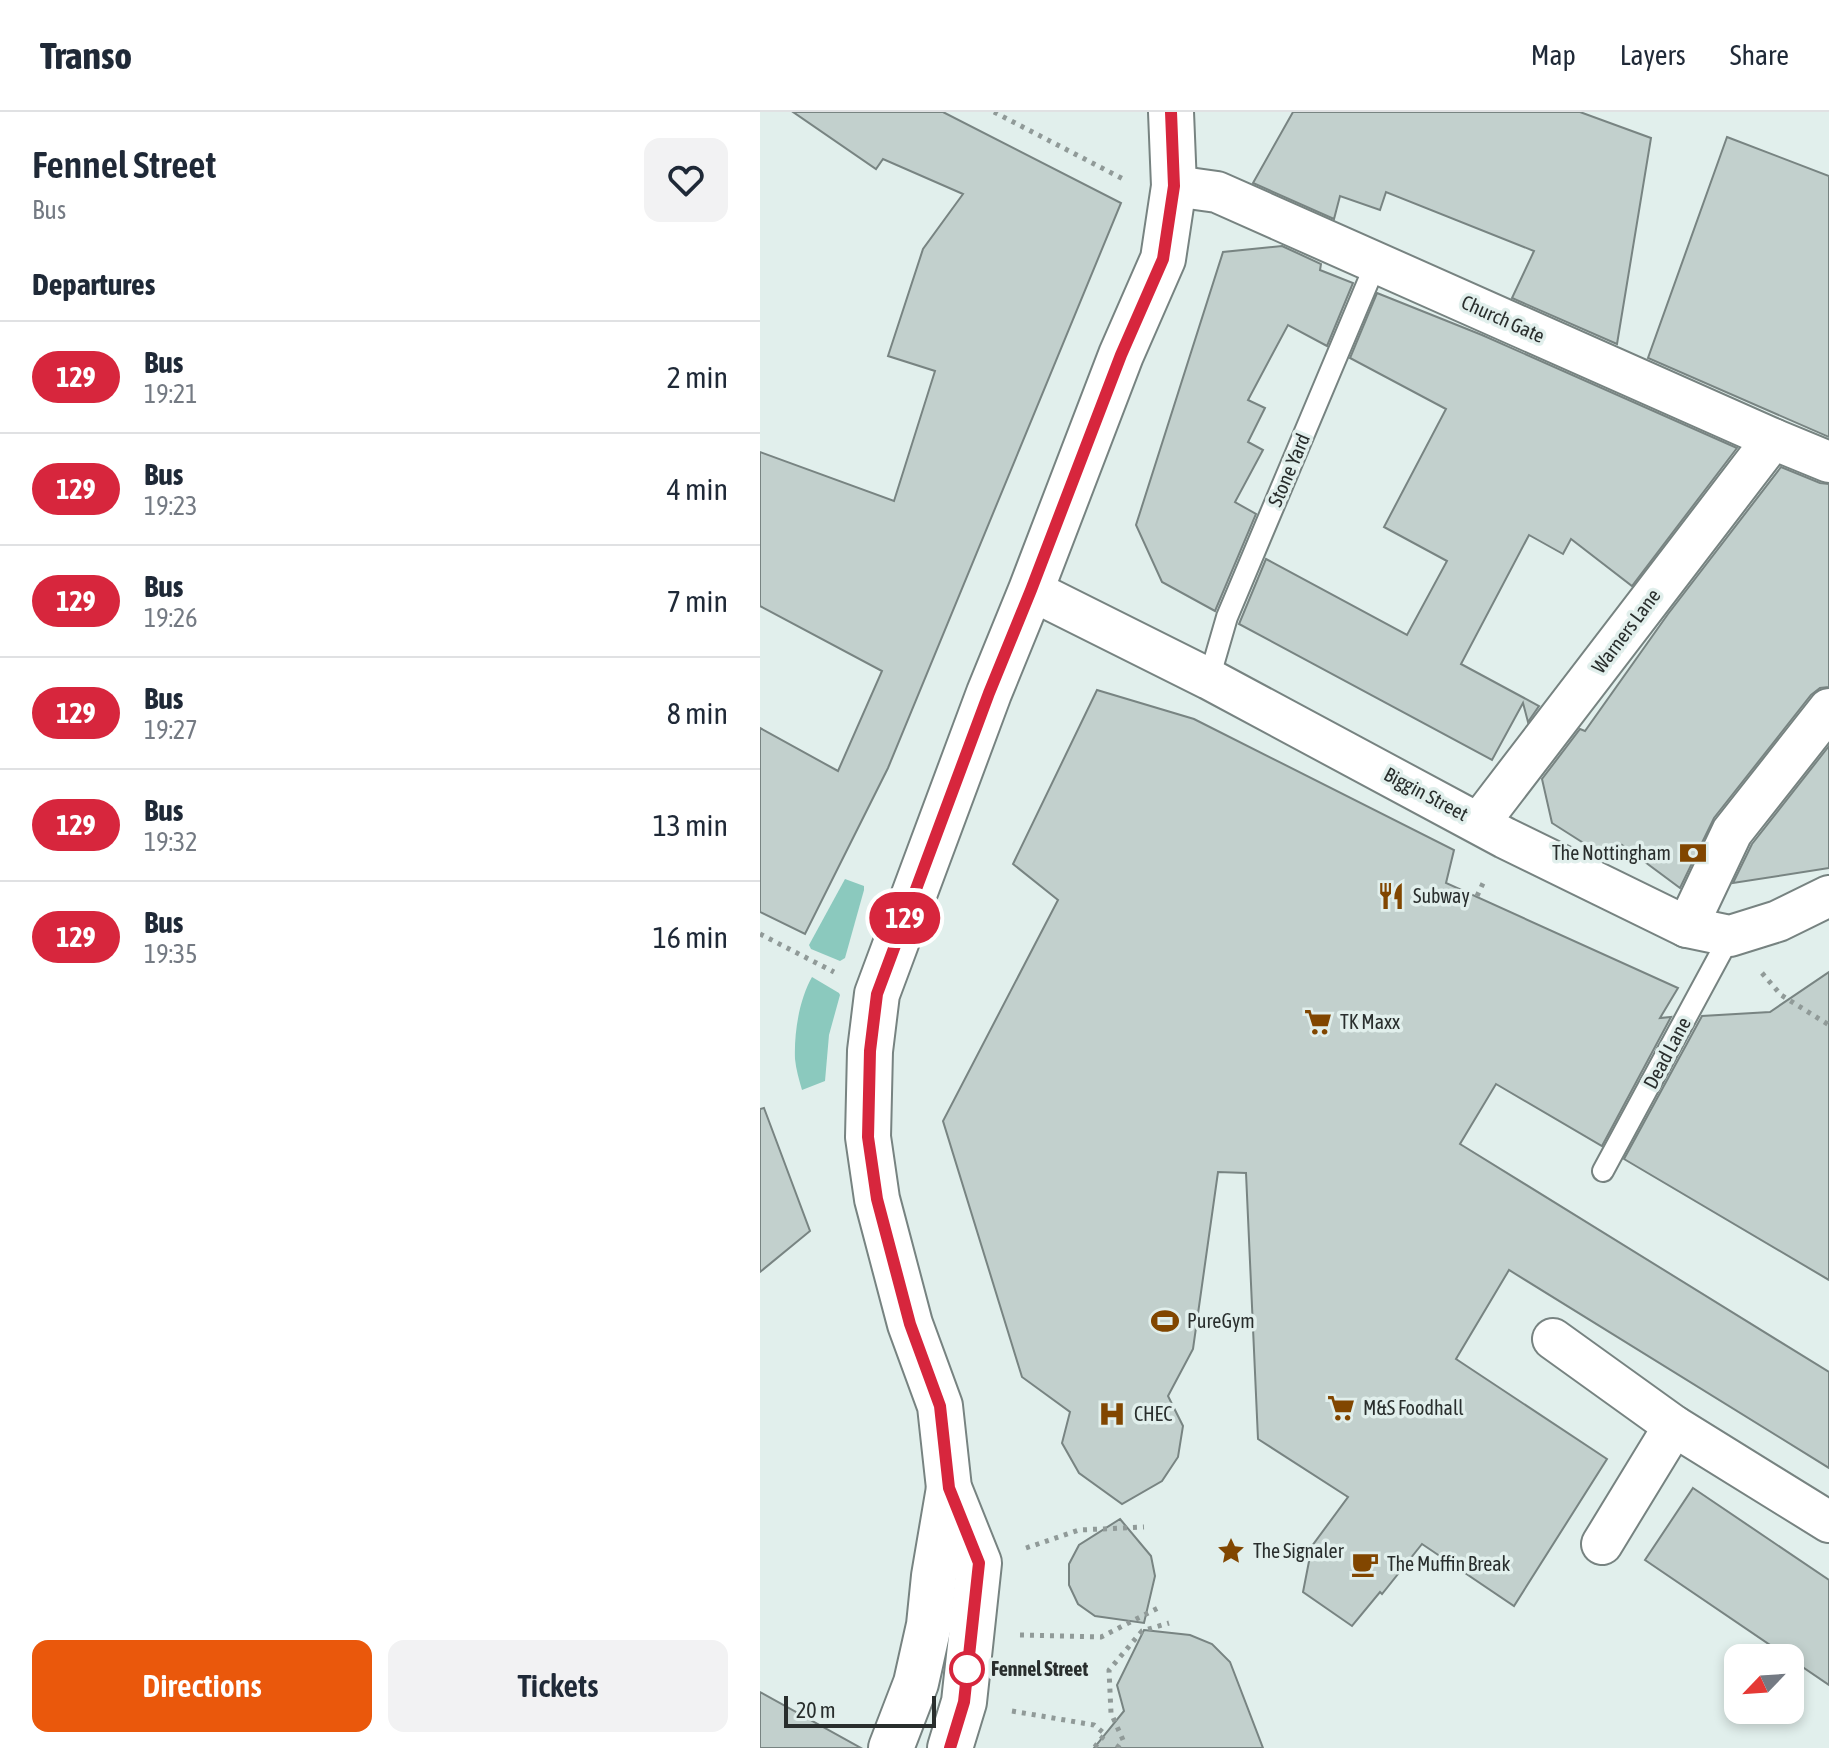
<!DOCTYPE html>
<html lang="en">
<head>
<meta charset="utf-8">
<style>
	:root { --surface:#fff; --page:#f2f2f3; --text:#1f2937; --muted:#747a83; --line:#e0e1e3; --accent:#ea580c }
	body { margin:0; font-family:"Asap Condensed",sans-serif; background:var(--page); color:var(--text); height:100vh; display:flex; flex-direction:column; font-size:30px; white-space:nowrap }
	* { box-sizing:border-box; margin:0 }
	p { font-size:26px; color:var(--muted) }
	.icon { flex:none; width:44px; height:44px; fill:none; stroke:currentColor; stroke-width:2; stroke-linecap:round; stroke-linejoin:round }
	.map { position:relative; flex:1; overflow:hidden }
	.drawer { display:flex; flex-direction:column; background:var(--surface); width:760px }
	.drawer>* { flex:none }
	.badge { padding:0 16px; border-radius:26px; font-size:28px; line-height:52px }
	.needle { width:52px; rotate:245deg }
	.fabs { position:absolute; left:964px; top:1532px; display:grid; gap:16px }
	.fabs a { display:grid; place-items:center; width:80px; height:80px; border-radius:16px; background:var(--surface); box-shadow:0 4px 12px #0003; font-size:40px }
	.scale { position:absolute; left:24px; bottom:20px; width:152px; box-sizing:border-box; padding-left:8px; border:4px solid #292e2d; border-top:0; font-size:22px; line-height:28px; white-space:nowrap; color:#292e2d; -webkit-text-stroke:6px #e1efec; paint-order:stroke }
	.map>.badge { position:absolute; translate:-50% -50%; box-shadow:0 0 0 4px #fff }
	h2 { padding:0 32px; font-size:30px; line-height:72px }
	.round { display:grid; place-items:center; flex:none; width:84px; height:84px; border-radius:16px; background:var(--page) }
	.summary { display:flex; align-items:center; justify-content:space-between; height:136px; padding:0 32px }
	h1 { font-size:38px; font-weight:600; line-height:60px }
	.cta { display:flex; gap:16px; margin-top:auto; padding:16px 32px }
	.cta a { flex:1; height:92px; border-radius:16px; background:var(--accent); color:#fff; font-size:32px; font-weight:600; line-height:92px; text-align:center }
	.cta a+a { background:var(--page); color:var(--text) }
	ul { padding:0; list-style:none }
	li { display:flex; align-items:center; gap:24px; height:112px; padding:0 32px; border-top:2px solid var(--line) }
	li div { flex:1 }
	li b { display:block; font-size:30px }
	li em { font-style:normal }
	li .badge { min-width:88px; font-weight:700; text-align:center }
	header { display:flex; align-items:center; gap:48px; box-sizing:border-box; height:112px; padding:0 40px; background:var(--surface); border-bottom:2px solid var(--line) }
	header strong { font-size:38px }
	nav { display:flex; gap:44px; margin-inline-start:auto; font-size:28px }
	main { display:flex; flex:1; min-height:0 }
	.map>svg:first-child { display:block }
</style>
</head>
<body>
<header>
<strong>Transo</strong>
<nav><a>Map</a><a>Layers</a><a>Share</a></nav>
</header>
<main>
<section class="drawer">
<div class="summary"><div><h1>Fennel Street</h1><p>Bus</p></div><a class="round"><svg class="icon" aria-label="heart" viewBox="0 0 24 24"><path d="M12 20l-8-8c-3-5 5-10 8-4 3-6 11-1 8 4z"/></svg></a></div>
<h2>Departures</h2>
<ul>
<li><span class="badge" style="background:#d7263d;color:#fff">129</span><div><b>Bus</b><p>19:21</p></div><em>2 min</em></li>
<li><span class="badge" style="background:#d7263d;color:#fff">129</span><div><b>Bus</b><p>19:23</p></div><em>4 min</em></li>
<li><span class="badge" style="background:#d7263d;color:#fff">129</span><div><b>Bus</b><p>19:26</p></div><em>7 min</em></li>
<li><span class="badge" style="background:#d7263d;color:#fff">129</span><div><b>Bus</b><p>19:27</p></div><em>8 min</em></li>
<li><span class="badge" style="background:#d7263d;color:#fff">129</span><div><b>Bus</b><p>19:32</p></div><em>13 min</em></li>
<li><span class="badge" style="background:#d7263d;color:#fff">129</span><div><b>Bus</b><p>19:35</p></div><em>16 min</em></li>
</ul>
<div class="cta"><a>Directions</a><a>Tickets</a></div>
</section>
<div class="map">
<svg width="1069" height="1636" viewBox="0 0 1069 1636">
	<rect width="100%" height="100%" fill="#e1efec"/>
	<g fill="#8bc9be">
		<path d="M85,767L104,774V778L85,846L80,849L51,837L49,833Z"/>
		<path d="M52,865L79,881L80,883L69,923L65,969L42,978C39,968 36,957 35,947C34,921 39,888 52,865Z"/>
	</g>
	<g fill="#c2d0cd" stroke="#788482" stroke-width="2">
		<path d="M33,0H183L361,91L128,656L45,822L0,800V616L78,659L122,559L0,494V340L134,389L175,259L128,244L163,137L203,82L123,47L116,57Z"/>
		<path d="M533,0H820L891,26L857,232L752,186L774,139L626,80L620,98L580,84L574,107L493,71Z"/>
		<path d="M967,25L1069,64V325L888,246Z"/>
		<path d="M522,134L561,152L560,158L593,171L567,234L528,213L488,288L505,296L488,330L503,338L475,390L496,402L455,499L402,470L376,413L463,140Z"/>
		<path d="M617,181L722,223L977,336L872,474L811,427L803,442L769,423L701,552L779,594L768,610L763,591L732,648L479,512L506,447L647,523L687,449L624,415L686,297L590,246Z"/>
		<path d="M1021,355L1060,371L1069,372V575L1060,576L1051,583L954,706L920,776L862,733L852,749L792,711L782,667L820,617L825,619L908,502Z"/>
		<path d="M337,578L434,607L694,738L686,771L918,876L900,906L911,905L842,1034L736,972L700,1032L1069,1260V1356L749,1158L696,1247L847,1347L754,1494L662,1432L622,1482L620,1480L592,1514L543,1480L552,1434L588,1385L498,1327L486,1061L458,1060L433,1237L408,1284L423,1314L418,1345L402,1369L362,1392L319,1361L302,1331L310,1300L262,1265L183,1009L298,788L253,752Z"/>
		<path d="M1069,634V756L973,771L992,732Z"/>
		<path d="M1069,860V1168L864,1047L942,904L1010,900Z"/>
		<path d="M4,996L50,1119L0,1160V997Z"/>
		<path d="M933,1376L1069,1468V1573L885,1448Z"/>
		<path d="M360,1407L391,1444L395,1464L384,1511L335,1504L318,1492L309,1473V1452L319,1433Z"/>
		<path d="M384,1518L430,1523L452,1532L470,1550L503,1636H334L364,1599L357,1573Z"/>
		<path d="M0,1580L101,1636H0Z"/>
	</g>
	<g fill="none" stroke-linecap="round" stroke-linejoin="round">
		<g stroke="#778381" stroke-width="24">
			<g id="lane">
				<path d="M449,567L467,505L616,151"/>
				<path d="M843,1059L970,824"/>
			</g>
		</g>
		<g stroke="#778381" stroke-width="44">
			<g id="street">
				<path d="M414,74L457,80L1013,327L1069,350"/>
				<path d="M271,478L449,567L745,726L927,815L970,824L1018,809L1069,784"/>
				<path d="M719,711L1013,327"/>
				<path d="M927,815L972,720L1069,597"/>
				<path d="M793,1227L914,1314L1069,1410"/>
				<path d="M842,1432L914,1314"/>
			</g>
		</g>
		<g stroke="#778381" stroke-width="48">
			<g id="highway">
				<path d="M131,1636L156,1571L169,1513L174,1464L189,1376"/>
				<path d="M190,1636L204,1590L219,1451L189,1376L180,1294L150,1212L117,1087L108,1025L110,939L117,882L229,581L271,478L361,243L403,147L414,74L411,0"/>
			</g>
		</g>
		<g stroke="#909a98" stroke-width="5" stroke-dasharray="4 6" stroke-linecap="butt">
			<path d="M234,0L367,69"/>
			<path d="M717,784L725,767"/>
			<path d="M0,822L74,860"/>
			<path d="M1002,861L1021,883L1069,913"/>
			<path d="M266,1436L319,1418L384,1415"/>
			<path d="M260,1523L341,1525L402,1494"/>
			<path d="M252,1599L334,1613L345,1622L334,1636"/>
			<path d="M357,1636L363,1628L351,1601L349,1558L382,1519L409,1511"/>
		</g>
		<use href="#lane" stroke="#fff" stroke-width="20"/>
		<use href="#street" stroke="#fff" stroke-width="40"/>
		<use href="#highway" stroke="#fff" stroke-width="44"/>
	</g>
	<g fill="none" stroke-linecap="round" stroke-linejoin="round">
		<g stroke="#fff" stroke-width="18">
			<path id="line" d="M190,1636L204,1590L219,1451L189,1376L180,1294L150,1212L117,1087L108,1025L110,939L117,882L229,581L271,478L361,243L403,147L414,74L411,0"/>
		</g>
		<use href="#line" stroke="#d7263d" stroke-width="12"/>
	</g>
	<defs>
		<g id="bank-bare" transform="scale(2.16)"><path d="M-6-4H6V4H-6ZM0-2.3a2.3 2.3 0 1 0 0 4.6a2.3 2.3 0 1 0 0-4.6Z" fill="#814600" stroke="#e1efec" stroke-width="2.5" paint-order="stroke"/></g>
		<g id="restaurant-bare" transform="scale(2.16)"><path d="M-5-6h1v4h1v-4h1v4h1v-4h1v5L-1.5 .5V6h-2V.5L-5-1ZM5-6V6H3V1.5H1.5Q1.5-4 5-6Z" fill="#814600" stroke="#e1efec" stroke-width="2.5" paint-order="stroke"/></g>
		<g id="supermarket-bare" transform="scale(2.16)"><path d="M-6-5.5h2.5l.6 2H6L4.5 2H-2.5L-4.4-4H-6ZM-1.5 3.2a1.3 1.3 0 1 0 .1 0ZM3 3.2a1.3 1.3 0 1 0 .1 0Z" fill="#814600" stroke="#e1efec" stroke-width="2.5" paint-order="stroke"/></g>
		<g id="stadium-bare" transform="scale(2.16)"><path d="M0-5a6.5 5 0 1 0 0 10a6.5 5 0 1 0 0-10ZM-3.5-1.8h7v3.6h-7Z" fill="#814600" stroke="#e1efec" stroke-width="2.5" paint-order="stroke"/></g>
		<g id="hospital-bare" transform="scale(2.16)"><path d="M-5-5h3v3.5h4V-5h3V5h-3V1.5h-4V5h-3Z" fill="#814600" stroke="#e1efec" stroke-width="2.5" paint-order="stroke"/></g>
		<g id="sight-bare" transform="scale(2.16)"><path d="M0-6L1.8-2.2L6-1.7L2.9 1.2L3.7 5.4L0 3.3L-3.7 5.4L-2.9 1.2L-6-1.7L-1.8-2.2Z" fill="#814600" stroke="#e1efec" stroke-width="2.5" paint-order="stroke"/></g>
		<g id="cafe-bare" transform="scale(2.16)"><path d="M-5.5-4.5H6V0H3Q3 3.5 0 3.5H-2.5Q-5.5 3.5-5.5 0ZM3-3.2v2h1.7v-2ZM-6 4.5H4V6H-6Z" fill="#814600" stroke="#e1efec" stroke-width="2.5" paint-order="stroke"/></g>
	</defs>
	<g fill-rule="evenodd">
		<use href="#bank-bare" x="933" y="741"/>
		<use href="#restaurant-bare" x="631" y="784"/>
		<use href="#supermarket-bare" x="558" y="910"/>
		<use href="#stadium-bare" x="405" y="1209"/>
		<use href="#supermarket-bare" x="581" y="1296"/>
		<use href="#hospital-bare" x="352" y="1302"/>
		<use href="#sight-bare" x="471" y="1439"/>
		<use href="#cafe-bare" x="605" y="1452"/>
	</g>
	<circle fill="#fff" stroke="#d7263d" stroke-width="4" cx="207" cy="1557" r="16"/>
	<g text-anchor="middle" stroke-width="7" stroke-linejoin="round" paint-order="stroke">
		<g font-size="20" fill="#292e2d" stroke="#e1efec">
			<text transform="translate(743 207) rotate(24)" y="7">Church Gate</text>
			<text transform="translate(529 358) rotate(-67)" y="7">Stone Yard</text>
			<text transform="translate(866 519) rotate(-53)" y="7">Warners Lane</text>
			<text transform="translate(666 682) rotate(28)" y="7">Biggin Street</text>
			<text transform="translate(907 941) rotate(-62)" y="7">Dead Lane</text>
		</g>
		<g font-size="20" fill="#292e2d" stroke="#e1efec" text-anchor="start">
			<text x="911" y="748" text-anchor="end">The Nottingham</text>
			<text x="653" y="791">Subway</text>
			<text x="580" y="917">TK Maxx</text>
			<text x="427" y="1216">PureGym</text>
			<text x="603" y="1303">M&amp;S Foodhall</text>
			<text x="374" y="1309">CHEC</text>
			<text x="493" y="1446">The Signaler</text>
			<text x="627" y="1459">The Muffin Break</text>
		</g>
		<g font-size="20" font-weight="bold" fill="#292e2d" stroke="#e1efec" text-anchor="start">
			<text x="231" y="1564">Fennel Street</text>
		</g>
	</g>
</svg>
<div class="fabs">
<a><svg class="needle" viewBox="-14 -14 28 28"><path d="M0-13l5 13h-10z" fill="#e53935"/><path d="M0 13l5-13h-10z" fill="#747a83"/></svg></a>
</div>
<div class="scale">20 m</div>
<b class="badge" style="left:145px;top:806px;background:#d7263d;color:#fff">129</b>
</div>
</main>
</body>
</html>
